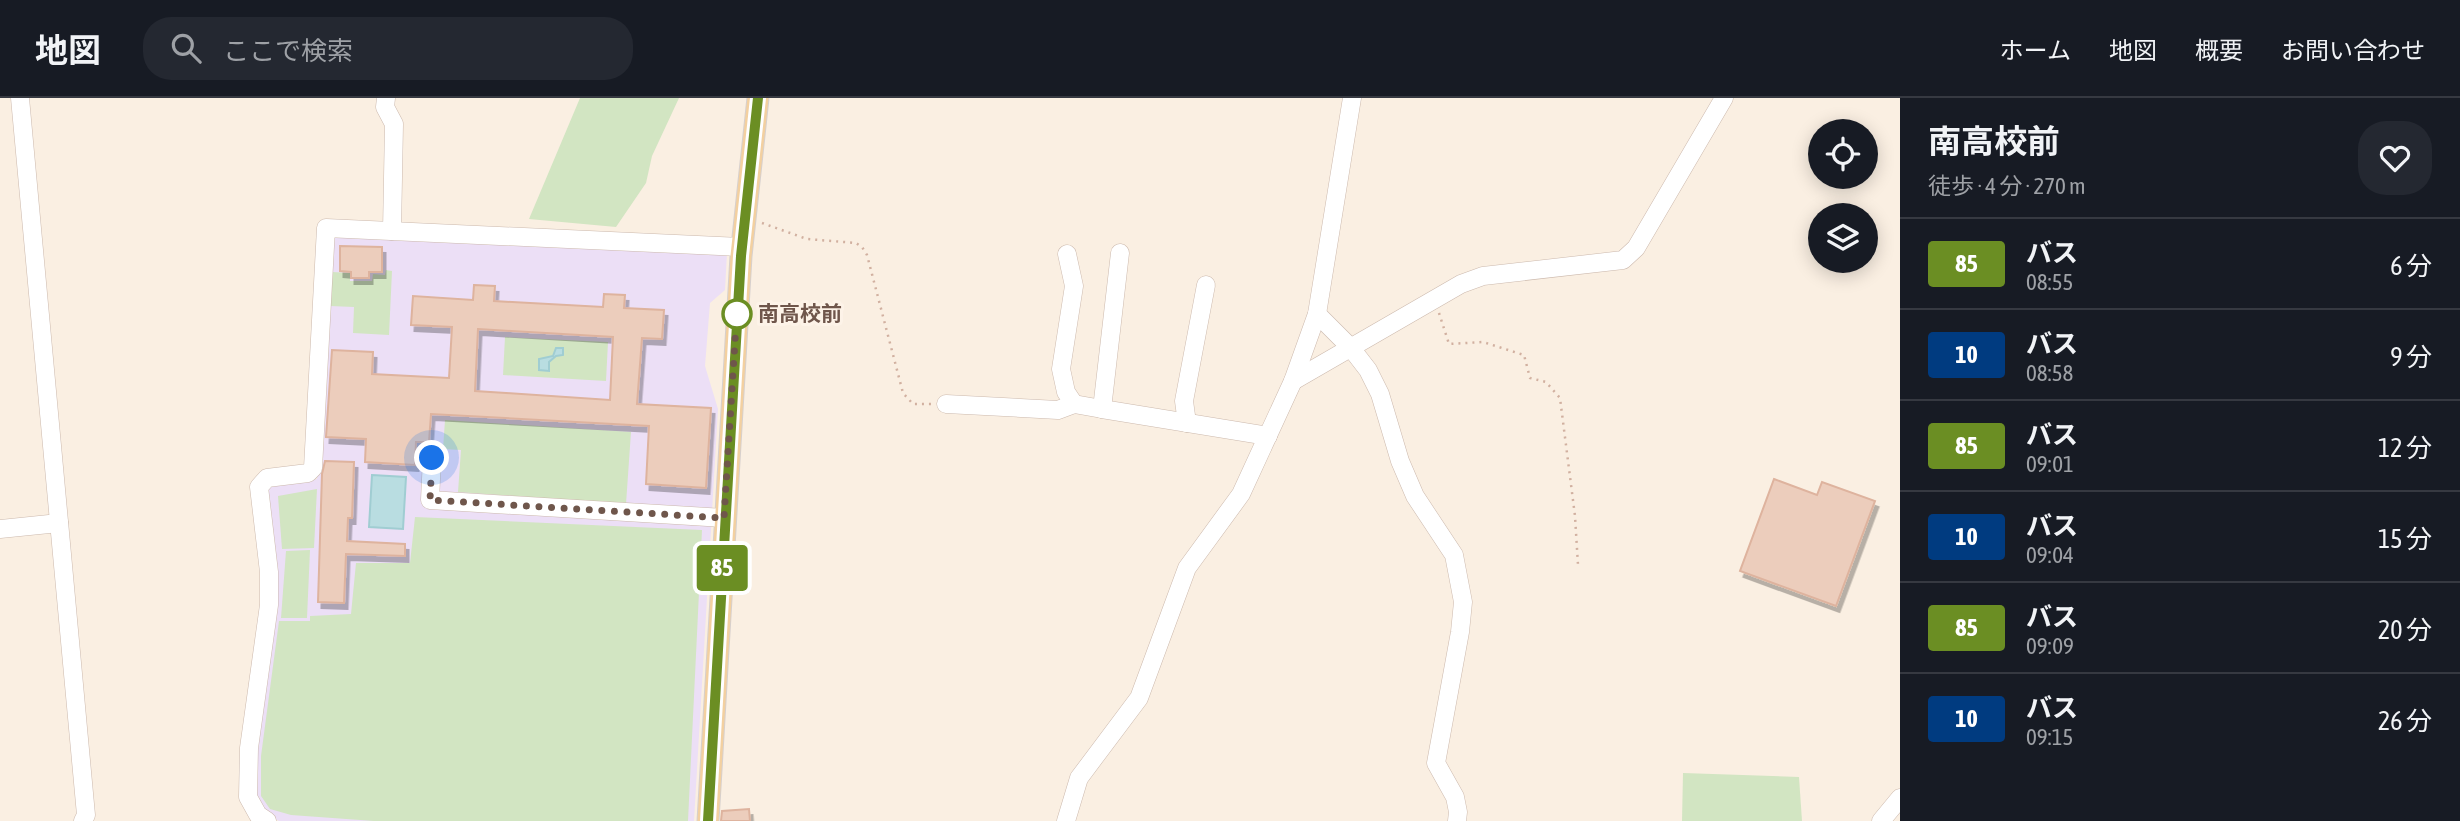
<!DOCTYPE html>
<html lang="ja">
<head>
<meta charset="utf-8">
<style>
	:root { --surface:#171b24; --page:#242831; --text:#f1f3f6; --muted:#9ea1a6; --line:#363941 }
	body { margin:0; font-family:"Asap Condensed","Noto Sans JP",sans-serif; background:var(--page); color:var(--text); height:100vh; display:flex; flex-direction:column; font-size:26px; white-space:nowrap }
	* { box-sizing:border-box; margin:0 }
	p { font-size:23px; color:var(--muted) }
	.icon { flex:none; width:38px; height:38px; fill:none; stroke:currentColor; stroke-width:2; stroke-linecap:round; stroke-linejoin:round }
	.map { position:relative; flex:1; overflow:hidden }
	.side { display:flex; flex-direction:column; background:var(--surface); width:560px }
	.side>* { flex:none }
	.badge { padding:0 14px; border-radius:5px; font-size:24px; line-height:46px }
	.tools { position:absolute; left:1808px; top:21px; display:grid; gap:14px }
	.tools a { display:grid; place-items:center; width:70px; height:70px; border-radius:50%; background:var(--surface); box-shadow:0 4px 18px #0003; font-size:35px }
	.you { position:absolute; width:35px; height:35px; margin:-18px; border:5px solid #fff; border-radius:50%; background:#1a73e8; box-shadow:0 0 0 10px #1a73e833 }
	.map>.badge { position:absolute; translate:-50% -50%; box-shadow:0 0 0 4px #fff }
	.round { display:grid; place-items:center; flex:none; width:74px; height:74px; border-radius:28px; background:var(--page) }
	.headline { display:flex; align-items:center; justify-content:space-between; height:119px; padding:0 28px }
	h1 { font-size:33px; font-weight:700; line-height:52px }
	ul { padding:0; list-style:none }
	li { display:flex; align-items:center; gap:21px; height:91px; padding:0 28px; border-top:2px solid var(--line) }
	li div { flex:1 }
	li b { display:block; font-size:26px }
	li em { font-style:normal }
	li .badge { min-width:77px; font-weight:700; text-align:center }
	header { display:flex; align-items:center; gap:42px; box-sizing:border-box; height:98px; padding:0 35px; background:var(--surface); border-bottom:2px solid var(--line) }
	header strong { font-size:33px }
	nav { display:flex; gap:38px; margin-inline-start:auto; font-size:24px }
	.search { width:490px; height:63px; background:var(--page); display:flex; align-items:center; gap:18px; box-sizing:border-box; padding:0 24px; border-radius:28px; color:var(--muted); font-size:26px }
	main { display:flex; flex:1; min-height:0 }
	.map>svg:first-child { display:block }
</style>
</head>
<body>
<header>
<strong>地図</strong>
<div class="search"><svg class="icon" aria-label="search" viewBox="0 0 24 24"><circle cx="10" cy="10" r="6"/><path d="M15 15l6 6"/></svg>ここで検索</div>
<nav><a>ホーム</a><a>地図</a><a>概要</a><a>お問い合わせ</a></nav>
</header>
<main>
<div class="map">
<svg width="1900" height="723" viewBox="0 0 1900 723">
	<defs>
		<filter id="shadow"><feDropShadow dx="3.5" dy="6" stdDeviation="0" flood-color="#0004"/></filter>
	</defs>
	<rect width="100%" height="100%" fill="#faefe2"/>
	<path fill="#ecdff6" d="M331,138L727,155L725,192L710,205L705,268L718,311L694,723H279L261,714L254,695L253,656L276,465L268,389L317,381Z"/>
	<g fill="#d2e5c2">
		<path d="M580,0H679L652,58L646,85L616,129L529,121Z"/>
		<path d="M386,172L392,173L389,237L353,235L354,209L330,208L332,174L350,175V183H372L373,176L385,177Z"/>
		<path d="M505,239L608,244L606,283L503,277Z"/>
		<path d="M445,322L631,334L626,406L458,394L461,352L443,351Z"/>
		<path d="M317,391L314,450L282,451L278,398Z"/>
		<path d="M415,419L702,432L688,723H374L291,717L270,711L261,698V658L279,523H310V518L351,516L356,465H410Z"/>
		<path d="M310,452L307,520H281L286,453Z"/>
		<path d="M1683,675L1799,679L1802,723H1682Z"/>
	</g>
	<g fill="#b9dde1" stroke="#a0cdd2" stroke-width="2">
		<path d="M556,250H563V257L556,258L549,264V273L539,272V261L553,258Z"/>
		<path d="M372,377L406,379L403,431L369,429Z"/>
	</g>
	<g fill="#eccdbc" stroke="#deb39e" stroke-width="2" fill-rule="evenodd" filter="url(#shadow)">
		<path d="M340,148L382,149V174H369V180H351V174L340,173Z"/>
		<path d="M474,187L495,188L494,203L603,209L604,196L625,197L624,210L664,212L662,241L642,240L637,306L711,310L706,390L646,386L649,328L431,316L429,344H416L415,367L365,364L366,341L326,339L332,252L373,254L372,276L449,280L452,229L411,227L413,198L473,202ZM478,231L613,239L610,302L475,293Z"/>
		<path d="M325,363L354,364L352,420H348L347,443L405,446V458L346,456L344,505L318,504L322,376Z"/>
		<path d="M1774,381L1817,397L1822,384L1875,403L1836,508L1740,473Z"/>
		<path d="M749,711L750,723H721L722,713Z"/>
	</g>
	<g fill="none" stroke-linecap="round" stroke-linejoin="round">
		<g stroke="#ccb9ad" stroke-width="19">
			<g id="minor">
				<path d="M20,0L86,717L83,723"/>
				<path d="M386,0L385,9L394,26L392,133"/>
				<path d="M1120,155L1102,311L1268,338"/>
				<path d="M1067,156L1074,188L1061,271L1066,294L1074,306L1102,311"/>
				<path d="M1317,216L1351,250L1368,272L1380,296L1400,363L1415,398L1454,457L1463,504L1460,534L1436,665L1455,699L1458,714L1457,723"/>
				<path d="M1293,283L1461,186L1483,178L1623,162L1636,150L1724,0"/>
				<path d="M946,306L1058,312L1074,306"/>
				<path d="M1187,325L1184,303L1206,187"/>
				<path d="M432,360L430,402L724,420"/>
				<path d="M0,431L59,425"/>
				<path d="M267,723L258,717L248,699L249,650L269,507V474L259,389L267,380L308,375L313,370L326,130L741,149"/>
				<path d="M1066,723L1079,680L1139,600L1187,470L1241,396L1293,283L1317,216L1352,0"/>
				<path d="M1881,723L1900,700"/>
			</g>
		</g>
		<g stroke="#d7d0cd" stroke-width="23">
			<path id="major" d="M708,723L741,158L758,0"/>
		</g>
		<g stroke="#d1b0a0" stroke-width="2.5" stroke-dasharray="2 5" stroke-linecap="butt">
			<path d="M762,125L807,141L856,145L862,149L867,157L903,295L913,306H932"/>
			<path d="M1439,215L1449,246L1483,244L1524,257L1530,280L1546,284L1560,300L1575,418L1578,467"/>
		</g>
		<use href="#minor" stroke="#fff" stroke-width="18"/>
		<use href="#major" stroke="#f3d0a0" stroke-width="21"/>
	</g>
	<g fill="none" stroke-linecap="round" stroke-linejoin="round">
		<g stroke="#fff" stroke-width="16">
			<path id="line" d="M708,723L741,158L758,0"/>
		</g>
		<use href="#line" stroke="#6b8e23" stroke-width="10"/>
		<path stroke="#6f564b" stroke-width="7" stroke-dasharray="0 12.6" d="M432,360L430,402L724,420L737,211V216"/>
	</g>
	<circle fill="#fff" stroke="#6b8e23" stroke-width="3.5" cx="737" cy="216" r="14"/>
	<g text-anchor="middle" stroke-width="6" stroke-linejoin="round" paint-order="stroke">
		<g font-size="21" font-weight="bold" fill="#6f564b" stroke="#fdf3e8" text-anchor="start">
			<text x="758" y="223">南高校前</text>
		</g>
	</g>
</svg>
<div class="tools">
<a><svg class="icon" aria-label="locate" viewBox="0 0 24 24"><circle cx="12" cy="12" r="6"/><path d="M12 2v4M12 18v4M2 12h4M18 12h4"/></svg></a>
<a><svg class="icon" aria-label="layers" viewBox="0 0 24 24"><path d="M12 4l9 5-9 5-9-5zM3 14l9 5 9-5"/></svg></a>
</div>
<div class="you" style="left:432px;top:360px"></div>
<b class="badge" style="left:722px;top:470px;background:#6b8e23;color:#fff">85</b>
</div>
<section class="side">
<div class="headline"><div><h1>南高校前</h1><p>徒歩 · 4 分 · 270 m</p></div><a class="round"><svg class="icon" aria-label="heart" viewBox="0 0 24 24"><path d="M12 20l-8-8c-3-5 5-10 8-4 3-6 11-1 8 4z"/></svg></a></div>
<ul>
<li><span class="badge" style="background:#6b8e23;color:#fff">85</span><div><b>バス</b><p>08:55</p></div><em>6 分</em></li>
<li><span class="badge" style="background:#003b80;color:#fff">10</span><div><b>バス</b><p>08:58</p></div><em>9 分</em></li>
<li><span class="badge" style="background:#6b8e23;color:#fff">85</span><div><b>バス</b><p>09:01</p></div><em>12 分</em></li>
<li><span class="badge" style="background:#003b80;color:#fff">10</span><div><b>バス</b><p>09:04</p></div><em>15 分</em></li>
<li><span class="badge" style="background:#6b8e23;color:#fff">85</span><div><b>バス</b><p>09:09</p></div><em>20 分</em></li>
<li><span class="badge" style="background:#003b80;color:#fff">10</span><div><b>バス</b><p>09:15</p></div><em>26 分</em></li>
</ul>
</section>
</main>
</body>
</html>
